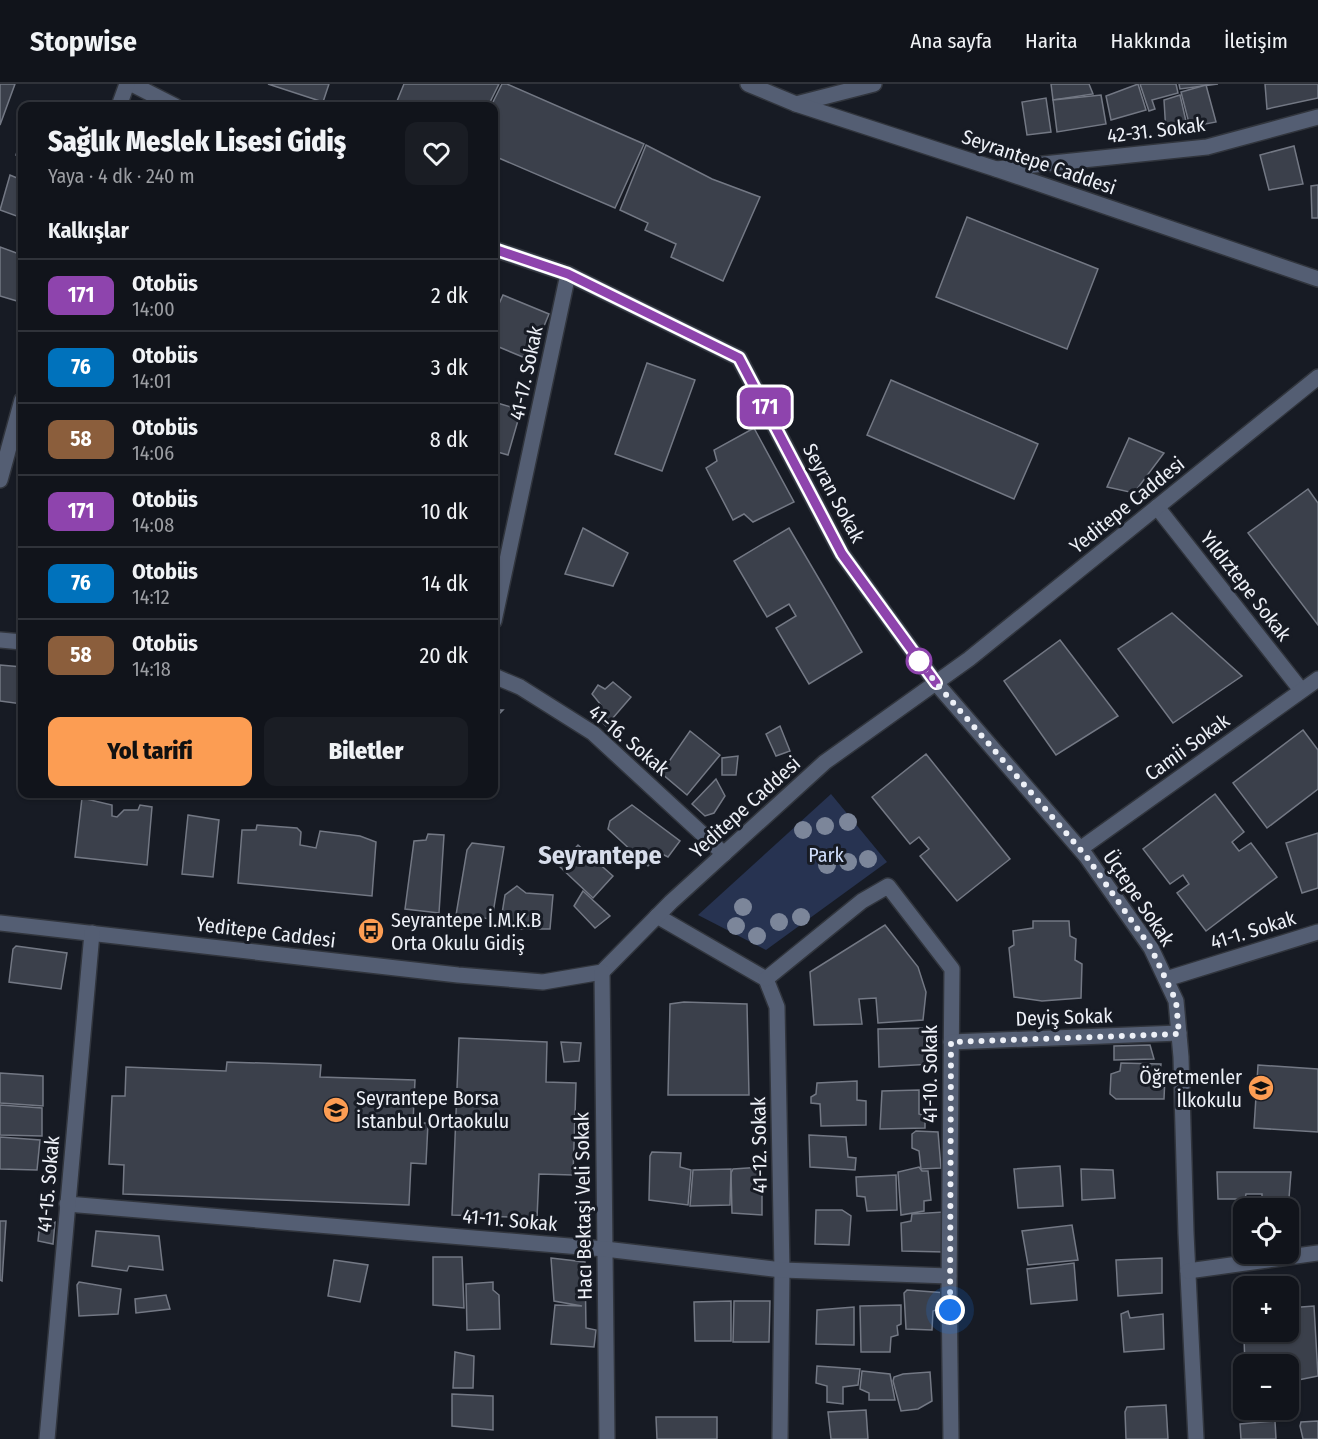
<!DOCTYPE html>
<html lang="tr">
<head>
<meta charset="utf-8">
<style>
	:root { --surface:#11141b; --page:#1a1d24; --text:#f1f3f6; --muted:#9c9ea3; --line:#30333a; --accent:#fc9d53 }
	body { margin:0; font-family:"Fira Sans Condensed",sans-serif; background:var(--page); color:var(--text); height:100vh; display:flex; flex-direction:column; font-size:22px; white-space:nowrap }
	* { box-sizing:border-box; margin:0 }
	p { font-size:20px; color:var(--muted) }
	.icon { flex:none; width:33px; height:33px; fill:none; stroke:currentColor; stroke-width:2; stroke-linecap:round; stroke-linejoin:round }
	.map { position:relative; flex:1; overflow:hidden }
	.details { position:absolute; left:18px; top:18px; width:480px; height:696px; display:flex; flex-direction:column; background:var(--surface); border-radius:12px; box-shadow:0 2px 4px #0004,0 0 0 2px var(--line) }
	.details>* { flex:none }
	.badge { padding:0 12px; border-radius:9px; font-size:21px; line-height:39px }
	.buttons { position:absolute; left:1233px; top:1114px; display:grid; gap:12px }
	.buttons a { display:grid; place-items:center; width:66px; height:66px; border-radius:12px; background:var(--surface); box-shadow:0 2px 4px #0004,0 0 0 2px var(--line); font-size:30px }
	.you { position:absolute; width:30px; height:30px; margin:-15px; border:4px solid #fff; border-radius:50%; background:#1a73e8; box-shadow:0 0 0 9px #1a73e833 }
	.map>.badge { position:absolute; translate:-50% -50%; box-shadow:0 0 0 3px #fff }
	h2 { padding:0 30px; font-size:22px; line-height:54px }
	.round { display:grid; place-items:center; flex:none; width:63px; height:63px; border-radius:12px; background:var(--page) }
	.head { display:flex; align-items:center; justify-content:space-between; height:102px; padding:0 30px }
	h1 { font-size:28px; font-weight:800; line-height:45px }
	.cta { display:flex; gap:12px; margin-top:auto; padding:12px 30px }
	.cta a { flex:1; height:69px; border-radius:12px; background:var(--accent); color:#111; font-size:24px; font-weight:800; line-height:69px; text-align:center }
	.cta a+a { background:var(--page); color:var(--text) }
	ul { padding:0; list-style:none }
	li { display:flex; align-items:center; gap:18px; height:72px; padding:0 30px; border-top:2px solid var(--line) }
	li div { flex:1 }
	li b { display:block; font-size:22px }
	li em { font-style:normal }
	li .badge { min-width:66px; font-weight:700; text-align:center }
	header { display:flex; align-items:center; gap:36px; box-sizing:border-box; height:84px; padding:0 30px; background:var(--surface); border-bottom:2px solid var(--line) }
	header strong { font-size:28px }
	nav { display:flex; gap:33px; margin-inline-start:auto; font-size:21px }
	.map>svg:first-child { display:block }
</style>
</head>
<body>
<header>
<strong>Stopwise</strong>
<nav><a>Ana sayfa</a><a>Harita</a><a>Hakkında</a><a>İletişim</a></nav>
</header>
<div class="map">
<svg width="1318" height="1355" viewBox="0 0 1318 1355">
	<rect width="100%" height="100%" fill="#171b24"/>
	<path fill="#273351" d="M831,710L887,778L766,866L698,831Z"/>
	<g fill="#3b404b" stroke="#737884" stroke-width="1.5">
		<path d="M0,0H15L0,41Z"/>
		<path d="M268,0H329L323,18Z"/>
		<path d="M404,0H499L488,22H395Z"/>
		<path d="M502,0H507L644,60L615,124L494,72V22H491Z"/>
		<path d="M1051,0H1089L1093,10L1053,16Z"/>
		<path d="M1138,0L1146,26L1111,36L1106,12Z"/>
		<path d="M1140,0H1176L1178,9L1152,16L1155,25L1149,27Z"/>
		<path d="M1179,0H1218L1180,5Z"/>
		<path d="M1265,0H1318V14L1267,25Z"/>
		<path d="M1206,1L1216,38L1190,43L1181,8Z"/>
		<path d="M1101,11L1106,40L1057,48L1053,16Z"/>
		<path d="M1180,11L1188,46L1166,49L1164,16Z"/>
		<path d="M1046,14L1051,48L1027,51L1022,18Z"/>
		<path d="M33,17L54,22H32Z"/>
		<path d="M22,51V74L16,71Z"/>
		<path d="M646,61L712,95L760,113L723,197L671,173L676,160L645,146L648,139L620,126Z"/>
		<path d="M1294,62L1303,100L1269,106L1260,71Z"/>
		<path d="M22,78V134L0,126L10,91L17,94Z"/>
		<path d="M1318,101V134H1312L1311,102Z"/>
		<path d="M967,133L1098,185L1067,265L936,213Z"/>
		<path d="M0,163L22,171V201L17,217L0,212Z"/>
		<path d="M503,211L549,230L530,276L494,261V231Z"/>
		<path d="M647,279L695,296L662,387L615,370Z"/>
		<path d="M891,296L1038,360L1014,415L867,351Z"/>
		<path d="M494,318L521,326L508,371L494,367Z"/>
		<path d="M754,344L794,418L753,438L744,430L733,436L706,384L717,377L714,366Z"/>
		<path d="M1129,354L1164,369L1134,409L1107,403Z"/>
		<path d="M1308,405L1318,419V541L1248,449Z"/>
		<path d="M583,444L628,469L613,502L565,490Z"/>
		<path d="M789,444L862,568L809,600L776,544L796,532L789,520L767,533L734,477Z"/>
		<path d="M1172,529L1242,592L1173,639L1118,565Z"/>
		<path d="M1060,556L1118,632L1056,671L1004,597Z"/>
		<path d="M0,581L22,583V620L0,617Z"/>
		<path d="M613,598L631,613L606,642L593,629L601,621L592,610L598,601L605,605Z"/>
		<path d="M494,626H503L499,630L497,680H494Z"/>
		<path d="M780,642L790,667L776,672L766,650Z"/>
		<path d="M1303,646L1318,666V705L1267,744L1233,699Z"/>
		<path d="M690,647L720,671L687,711L661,689Z"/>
		<path d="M926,670L1010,775L957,817L920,772L929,765L919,753L910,760L872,713Z"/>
		<path d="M738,672L736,691H722V674Z"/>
		<path d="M716,695L725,712L714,729L705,732L692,720Z"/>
		<path d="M1215,710L1244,748L1232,758L1239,767L1251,759L1277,793L1206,847L1177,809L1189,800L1183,791L1170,800L1143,765Z"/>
		<path d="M82,714L112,721V732L117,733L124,726H138L140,721L152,723L147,781L75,773Z"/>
		<path d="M632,721L680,757L668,773L660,769L648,782L608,745L610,737Z"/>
		<path d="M188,731L219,736L213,793L182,790Z"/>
		<path d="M257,741L297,744L301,748L300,761L316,764L320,747L360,752L376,758L372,812L238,799L242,746H256Z"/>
		<path d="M1318,749V804L1302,809L1286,759Z"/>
		<path d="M428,750L444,751L439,829L405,825L414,757L426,756Z"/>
		<path d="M472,759L504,763L492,835L456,831L467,766Z"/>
		<path d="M578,761L613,792L593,814L559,782Z"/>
		<path d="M517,802L526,809L553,811L550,845H515L501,836L505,811Z"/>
		<path d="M583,807L610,832L595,844L574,822Z"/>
		<path d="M1033,837H1069L1070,852L1076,855L1075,876L1082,880L1081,914L1042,917L1014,913L1009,864L1014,861L1013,847L1033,844Z"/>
		<path d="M885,841L918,883L926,908L923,936L878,939L876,914L859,915L862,940L814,941L810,888Z"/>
		<path d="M16,862L67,869L61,905L9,898L13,865Z"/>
		<path d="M684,918L747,920L749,1011H668L670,920Z"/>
		<path d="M931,944L933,980L879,983L878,945Z"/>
		<path d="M459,954L547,958L546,998L576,999L573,1091L539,1090L537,1134L452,1131Z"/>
		<path d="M561,958L581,959L579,977L564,978Z"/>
		<path d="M1150,961L1154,975L1114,976V962Z"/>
		<path d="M227,978L321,981L320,993L415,996L413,1039H428L426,1080L411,1079L409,1121L123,1110L124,1081L109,1080L112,1012H125L126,983L226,987Z"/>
		<path d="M1121,979L1161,980L1160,990L1165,992L1164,1015H1116L1110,1010L1111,990L1120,987Z"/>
		<path d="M1258,981L1318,985V1048L1254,1044Z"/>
		<path d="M0,989L43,992V1022L0,1019Z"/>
		<path d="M857,997V1016L866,1017V1041L821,1042L820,1020L811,1019V1013L816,1010L817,999Z"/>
		<path d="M919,1006V1030L925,1032V1044L880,1045L882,1007Z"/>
		<path d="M0,1021L42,1024V1052L0,1051Z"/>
		<path d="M916,1047L938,1048L941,1084L921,1085L919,1067L912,1064V1050Z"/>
		<path d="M809,1051L846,1053L848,1073L856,1074L855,1086L810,1083Z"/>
		<path d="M0,1053L40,1056L37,1086L0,1085Z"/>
		<path d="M652,1068L681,1069L680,1083L691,1086L688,1121L649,1116L650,1072Z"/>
		<path d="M1060,1082L1063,1122L1018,1124L1014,1085Z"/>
		<path d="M762,1083V1131L732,1129L731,1089L733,1085Z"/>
		<path d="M919,1083L922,1087H928L931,1116L924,1117V1127L901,1131L898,1088Z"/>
		<path d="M731,1085L730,1121L690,1122L693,1086Z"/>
		<path d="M1081,1085L1113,1086L1115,1114L1082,1116Z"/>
		<path d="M1217,1088H1291L1289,1114L1262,1117V1110H1246L1245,1115H1218Z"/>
		<path d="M896,1091L897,1126L867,1127L865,1113L857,1112L856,1093Z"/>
		<path d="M1285,1118L1286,1125H1257V1120Z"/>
		<path d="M816,1126H842L851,1132L849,1161L815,1160Z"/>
		<path d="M944,1128V1168L902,1167L901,1139L911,1137L912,1130Z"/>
		<path d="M0,1137H6L2,1197L0,1196Z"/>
		<path d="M55,1138L53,1160L38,1157L40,1139Z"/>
		<path d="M1072,1141L1078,1176L1028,1181L1022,1147Z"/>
		<path d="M96,1147L159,1152L163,1186L129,1182L127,1187L92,1182Z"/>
		<path d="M433,1173H462L464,1224L433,1221Z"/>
		<path d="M551,1174L585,1178L586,1244L596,1246L594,1263L551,1260L555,1221L582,1222L554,1217Z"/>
		<path d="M1162,1174V1209L1118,1212L1116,1176Z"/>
		<path d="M334,1176L368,1181L360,1218L328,1212Z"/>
		<path d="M1074,1179L1077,1216L1031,1220L1027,1185Z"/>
		<path d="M79,1198L121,1205L118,1230L79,1232L77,1201Z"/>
		<path d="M493,1198V1206L499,1211L500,1245L467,1246L466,1200Z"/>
		<path d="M907,1206L947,1209L948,1222L933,1227L932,1246L906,1245L904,1209Z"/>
		<path d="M166,1211L170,1225L136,1229L135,1215Z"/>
		<path d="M731,1217V1257H695L694,1218Z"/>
		<path d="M734,1217H770L769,1258H733Z"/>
		<path d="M901,1221V1240L897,1242L898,1251L891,1253L890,1268H861L860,1222Z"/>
		<path d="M1314,1222L1318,1292L1288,1298V1281H1245L1243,1228L1244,1248H1288V1224Z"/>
		<path d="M854,1223V1261L816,1260L817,1226Z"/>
		<path d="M1128,1227L1130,1234L1163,1230L1164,1265L1124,1268L1121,1230Z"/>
		<path d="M455,1268L474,1272L473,1304H453Z"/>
		<path d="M817,1282L860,1285L858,1301L843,1303V1320L827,1318V1302L816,1299Z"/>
		<path d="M862,1287L890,1290L895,1316H869V1309L860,1305Z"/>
		<path d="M930,1288L932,1317L918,1325L901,1327L893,1297L894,1293L903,1290Z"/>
		<path d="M452,1310L493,1312V1346L452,1342Z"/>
		<path d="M1166,1321L1168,1355H1126L1125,1328L1127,1323Z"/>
		<path d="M866,1326L868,1355H831L828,1328Z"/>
		<path d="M656,1333H717V1355H657Z"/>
		<path d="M1275,1337L1276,1355H1241L1240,1340Z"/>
		<path d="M1318,1337V1355H1303L1300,1342L1301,1338Z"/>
	</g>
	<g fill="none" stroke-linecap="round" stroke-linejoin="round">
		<g stroke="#31353d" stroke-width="18">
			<g id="minor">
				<path d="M132,0L175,22"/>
				<path d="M796,20L874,0"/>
				<path d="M119,22L127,0"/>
				<path d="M996,85L1207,63L1318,33"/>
				<path d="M494,165L568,190L739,274L842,470L936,599L1086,772L1151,864L1176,917L1181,973L1186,1149L1196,1355"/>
				<path d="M0,396L22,316"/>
				<path d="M1157,423L1301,606"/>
				<path d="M494,537L568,190"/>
				<path d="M0,556L22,558"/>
				<path d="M494,592L520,603L593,649L724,770"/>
				<path d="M1080,765L1318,595"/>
				<path d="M657,832L766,895L777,923L782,1186L780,1355"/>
				<path d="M0,839L458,891L543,898L602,888L671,818L825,678L969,575L1318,293"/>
				<path d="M602,888L607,1355"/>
				<path d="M766,895L862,817L888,802L952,885L949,1205L951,1355"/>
				<path d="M1166,895L1318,848"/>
				<path d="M951,958L1179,949"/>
				<path d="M67,1120L605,1165L782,1186L949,1192"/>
				<path d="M1188,1187L1318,1169"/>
				<path d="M47,1355L92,849"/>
			</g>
		</g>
		<g stroke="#31353d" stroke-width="18">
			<path id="tertiary" d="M748,0L796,20L996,85L1318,195"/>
		</g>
		<use href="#minor" stroke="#545e73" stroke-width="15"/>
		<use href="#tertiary" stroke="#545e73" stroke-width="15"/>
	</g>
	<g fill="#7c869a">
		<circle cx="848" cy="738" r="9"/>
		<circle cx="825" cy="742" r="9"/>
		<circle cx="803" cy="746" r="9"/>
		<circle cx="868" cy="775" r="9"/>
		<circle cx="848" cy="778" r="9"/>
		<circle cx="827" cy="781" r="9"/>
		<circle cx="743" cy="823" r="9"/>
		<circle cx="801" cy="833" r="9"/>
		<circle cx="779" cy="838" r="9"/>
		<circle cx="736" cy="842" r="9"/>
		<circle cx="757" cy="852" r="9"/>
	</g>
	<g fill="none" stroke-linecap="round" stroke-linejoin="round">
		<g stroke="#fff" stroke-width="14">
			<path id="line" d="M494,165L568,190L739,274L842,470L936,599"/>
		</g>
		<use href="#line" stroke="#8e44ad" stroke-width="9"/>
		<path stroke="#edf0f7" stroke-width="6" stroke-dasharray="0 10.8" d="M919,577L936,599L1086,772L1151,864L1176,917L1179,950L951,958L950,1226"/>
	</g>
	<defs>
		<g id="bus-disc" transform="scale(1.35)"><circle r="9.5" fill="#fc9d53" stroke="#171b24"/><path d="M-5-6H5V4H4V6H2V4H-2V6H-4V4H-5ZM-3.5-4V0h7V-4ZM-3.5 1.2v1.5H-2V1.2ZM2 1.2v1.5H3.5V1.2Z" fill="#111"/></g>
		<g id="school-disc" transform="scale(1.35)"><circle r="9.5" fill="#fc9d53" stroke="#171b24"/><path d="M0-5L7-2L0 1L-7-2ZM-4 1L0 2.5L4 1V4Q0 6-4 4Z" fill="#111"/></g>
	</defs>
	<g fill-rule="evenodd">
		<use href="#bus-disc" x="371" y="847"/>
		<use href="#school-disc" x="1261" y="1004"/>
		<use href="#school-disc" x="336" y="1026"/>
	</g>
	<circle fill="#fff" stroke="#8e44ad" stroke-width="3" cx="919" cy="577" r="12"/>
	<g text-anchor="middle" stroke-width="6" stroke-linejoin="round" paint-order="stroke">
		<g font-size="20" fill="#edf0f7" stroke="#171b24">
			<text transform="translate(1156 46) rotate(-7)" y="7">42-31. Sokak</text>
			<text transform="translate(1039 78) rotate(19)" y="7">Seyrantepe Caddesi</text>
			<text transform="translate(526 289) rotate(-78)" y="7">41-17. Sokak</text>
			<text transform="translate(834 409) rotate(62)" y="7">Seyran Sokak</text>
			<text transform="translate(1127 421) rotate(-39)" y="7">Yeditepe Caddesi</text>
			<text transform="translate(1246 502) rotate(52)" y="7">Yıldıztepe Sokak</text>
			<text transform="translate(629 656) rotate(40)" y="7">41-16. Sokak</text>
			<text transform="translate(1187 663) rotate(-36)" y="7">Camii Sokak</text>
			<text transform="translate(745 723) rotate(-42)" y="7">Yeditepe Caddesi</text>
			<text transform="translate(1139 814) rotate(56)" y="7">Üçtepe Sokak</text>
			<text transform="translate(1253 846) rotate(-17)" y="7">41-1. Sokak</text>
			<text transform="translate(266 848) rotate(7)" y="7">Yeditepe Caddesi</text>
			<text transform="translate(1064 933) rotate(-2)" y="7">Deyiş Sokak</text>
			<text transform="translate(930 990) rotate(-90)" y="7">41-10. Sokak</text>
			<text transform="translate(759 1061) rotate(-91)" y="7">41-12. Sokak</text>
			<text transform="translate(48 1100) rotate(-85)" y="7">41-15. Sokak</text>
			<text transform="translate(583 1122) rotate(-91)" y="7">Hacı Bektaşi Veli Sokak</text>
			<text transform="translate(510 1136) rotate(5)" y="7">41-11. Sokak</text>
		</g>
		<g font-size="20" fill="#cfddfb" stroke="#171b24">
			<text x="826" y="778">Park</text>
		</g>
		<g font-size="20" fill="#edf0f7" stroke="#171b24" text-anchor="start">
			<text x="391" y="843">Seyrantepe İ.M.K.B<tspan x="391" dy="23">Orta Okulu Gidiş</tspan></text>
			<text x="1242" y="1000" text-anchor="end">Öğretmenler<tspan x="1242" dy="23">İlkokulu</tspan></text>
			<text x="356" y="1021">Seyrantepe Borsa<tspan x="356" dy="23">İstanbul Ortaokulu</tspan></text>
		</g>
		<g font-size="26" font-weight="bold" fill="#d7ddeb" stroke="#171b24">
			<text x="600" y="780">Seyrantepe</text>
		</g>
	</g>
</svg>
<div class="buttons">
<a><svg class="icon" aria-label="locate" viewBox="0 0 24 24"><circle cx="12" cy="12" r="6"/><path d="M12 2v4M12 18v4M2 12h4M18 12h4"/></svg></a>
<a>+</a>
<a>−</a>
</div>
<div class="you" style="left:950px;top:1226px"></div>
<b class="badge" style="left:765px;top:323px;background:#8e44ad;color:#fff">171</b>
<section class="details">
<div class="head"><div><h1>Sağlık Meslek Lisesi Gidiş</h1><p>Yaya · 4 dk · 240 m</p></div><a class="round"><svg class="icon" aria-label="heart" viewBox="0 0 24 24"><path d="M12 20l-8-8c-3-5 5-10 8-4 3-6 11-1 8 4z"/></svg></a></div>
<h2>Kalkışlar</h2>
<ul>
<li><span class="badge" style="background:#8e44ad;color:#fff">171</span><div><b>Otobüs</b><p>14:00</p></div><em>2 dk</em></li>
<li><span class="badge" style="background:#0072bc;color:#fff">76</span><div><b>Otobüs</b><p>14:01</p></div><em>3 dk</em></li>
<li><span class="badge" style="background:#8b5e3c;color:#fff">58</span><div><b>Otobüs</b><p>14:06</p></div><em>8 dk</em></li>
<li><span class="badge" style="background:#8e44ad;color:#fff">171</span><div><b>Otobüs</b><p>14:08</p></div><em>10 dk</em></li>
<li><span class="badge" style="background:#0072bc;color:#fff">76</span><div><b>Otobüs</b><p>14:12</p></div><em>14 dk</em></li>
<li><span class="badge" style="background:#8b5e3c;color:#fff">58</span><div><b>Otobüs</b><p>14:18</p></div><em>20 dk</em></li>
</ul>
<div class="cta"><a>Yol tarifi</a><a>Biletler</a></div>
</section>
</div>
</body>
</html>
